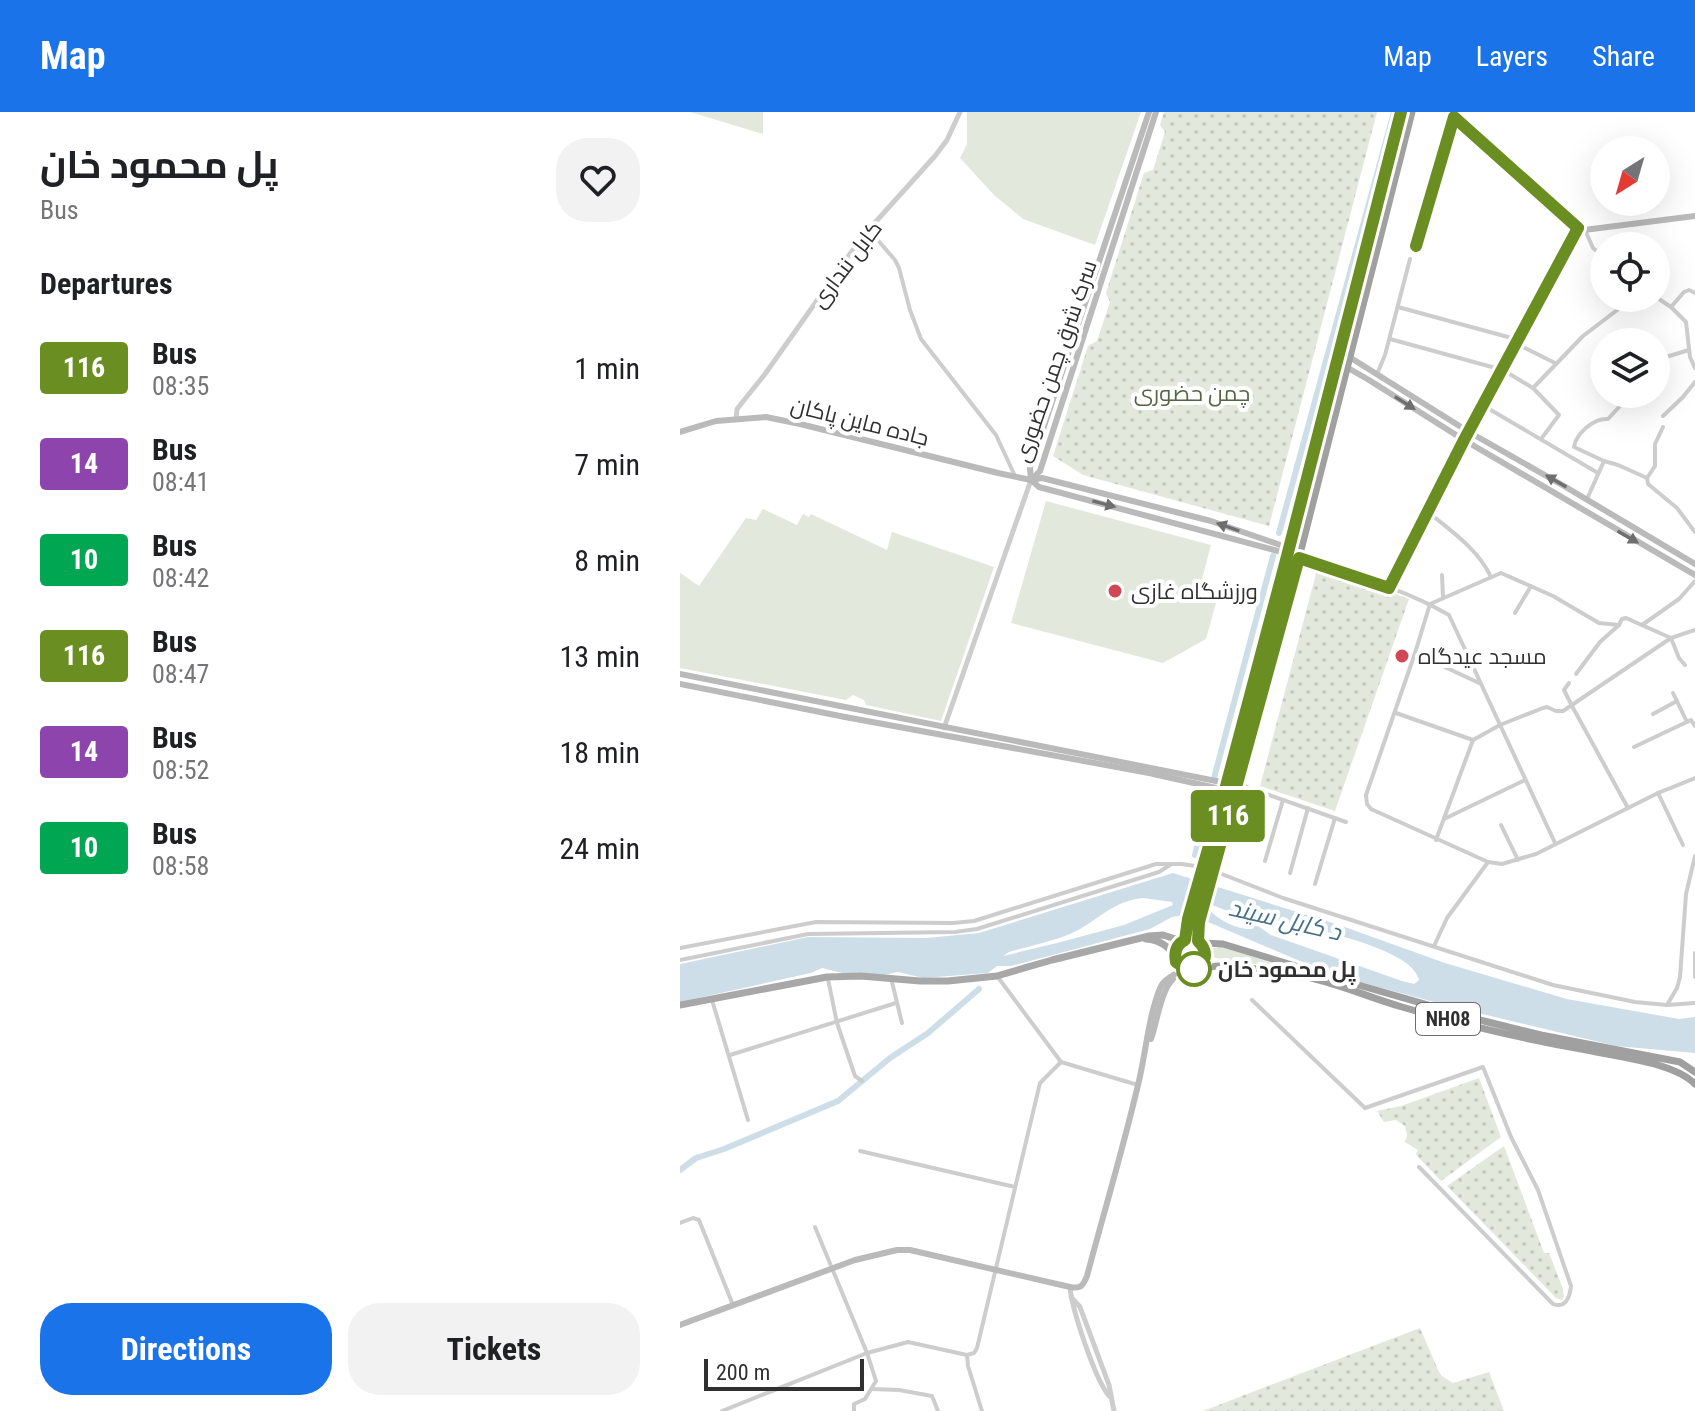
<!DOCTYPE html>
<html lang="en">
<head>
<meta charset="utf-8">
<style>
	:root { --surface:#fff; --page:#f2f2f2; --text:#202124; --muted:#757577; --accent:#1a73e8 }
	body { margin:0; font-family:"Roboto Condensed",Cairo,sans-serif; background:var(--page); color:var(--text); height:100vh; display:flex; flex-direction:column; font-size:30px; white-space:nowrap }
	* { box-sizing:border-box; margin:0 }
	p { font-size:26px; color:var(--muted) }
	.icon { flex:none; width:44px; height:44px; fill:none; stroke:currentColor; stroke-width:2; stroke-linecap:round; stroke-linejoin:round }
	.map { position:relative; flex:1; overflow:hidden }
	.side { display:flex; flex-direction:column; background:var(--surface); width:680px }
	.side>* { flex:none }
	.badge { padding:0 16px; border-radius:6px; font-size:28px; line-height:52px }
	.needle { width:52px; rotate:217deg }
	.buttons { position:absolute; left:910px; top:24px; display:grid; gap:16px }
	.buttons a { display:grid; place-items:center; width:80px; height:80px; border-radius:50%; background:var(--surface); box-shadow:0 8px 32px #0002; font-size:40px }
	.scale { position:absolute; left:24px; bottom:20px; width:160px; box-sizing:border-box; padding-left:8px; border:4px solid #303030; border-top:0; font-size:22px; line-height:28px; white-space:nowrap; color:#303030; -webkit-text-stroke:6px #fff; paint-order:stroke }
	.map>.badge { position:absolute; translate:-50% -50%; box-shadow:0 0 0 4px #fff }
	h2 { padding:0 40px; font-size:30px; line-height:72px }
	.round { display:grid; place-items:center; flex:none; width:84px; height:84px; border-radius:32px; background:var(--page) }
	.headline { display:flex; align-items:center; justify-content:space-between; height:136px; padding:0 40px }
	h1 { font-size:38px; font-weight:700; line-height:60px }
	.cta { display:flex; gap:16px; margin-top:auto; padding:16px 40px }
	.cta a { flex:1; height:92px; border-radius:32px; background:var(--accent); color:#fff; font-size:32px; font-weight:700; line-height:92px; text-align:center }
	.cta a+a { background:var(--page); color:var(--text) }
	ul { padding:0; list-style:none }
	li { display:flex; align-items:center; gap:24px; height:96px; padding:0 40px }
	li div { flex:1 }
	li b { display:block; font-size:30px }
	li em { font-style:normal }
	li .badge { min-width:88px; font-weight:700; text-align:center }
	header { display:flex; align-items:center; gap:48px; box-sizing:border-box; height:112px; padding:0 40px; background:var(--accent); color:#fff }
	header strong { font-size:38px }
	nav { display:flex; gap:44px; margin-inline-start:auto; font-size:28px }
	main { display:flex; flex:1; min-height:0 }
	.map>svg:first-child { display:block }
</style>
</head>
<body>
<header>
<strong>Map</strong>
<nav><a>Map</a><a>Layers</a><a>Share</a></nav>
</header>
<main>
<section class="side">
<div class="headline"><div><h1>پل محمود خان</h1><p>Bus</p></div><a class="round"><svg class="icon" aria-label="heart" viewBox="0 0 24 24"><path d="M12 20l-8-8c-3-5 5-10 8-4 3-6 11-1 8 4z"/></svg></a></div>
<h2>Departures</h2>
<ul>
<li><span class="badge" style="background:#6b8e23;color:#fff">116</span><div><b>Bus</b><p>08:35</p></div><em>1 min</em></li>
<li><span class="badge" style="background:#8e44ad;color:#fff">14</span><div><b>Bus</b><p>08:41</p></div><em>7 min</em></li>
<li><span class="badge" style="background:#00a651;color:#fff">10</span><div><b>Bus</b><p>08:42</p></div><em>8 min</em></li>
<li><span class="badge" style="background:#6b8e23;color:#fff">116</span><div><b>Bus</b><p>08:47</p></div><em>13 min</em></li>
<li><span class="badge" style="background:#8e44ad;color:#fff">14</span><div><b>Bus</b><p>08:52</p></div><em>18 min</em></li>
<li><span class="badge" style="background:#00a651;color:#fff">10</span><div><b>Bus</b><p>08:58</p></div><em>24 min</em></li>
</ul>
<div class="cta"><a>Directions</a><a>Tickets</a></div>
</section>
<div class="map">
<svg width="1015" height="1299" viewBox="0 0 1015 1299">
	<defs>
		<pattern id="park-dots" width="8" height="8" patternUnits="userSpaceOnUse" patternTransform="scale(2)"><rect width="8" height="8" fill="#e3e8dc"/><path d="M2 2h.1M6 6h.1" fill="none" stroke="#c3c7bd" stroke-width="1.8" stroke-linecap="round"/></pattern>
	</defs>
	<rect width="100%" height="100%" fill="#fff"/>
	<g fill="#e3e8dc">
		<path d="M10,0H83V22Z"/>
		<path d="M287,0H461L415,133L343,107L314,83L280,46L287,32Z"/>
		<path d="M366,389L531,433L522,467L536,491L526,527L483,551L331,511Z"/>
		<path d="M83,397L117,413L123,402L129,405L131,402L207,438L212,420L314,455L261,609L186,593L184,588L173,583L166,588L0,556V461L19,474L66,406L76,408Z"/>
		<path d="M539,833L612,858L530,845L532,836H538Z"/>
	</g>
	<g fill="url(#park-dots)">
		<path d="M484,0H697L589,414L403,363L373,344L408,234L417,229L430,190L426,181L464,61L473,58L485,20L480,13Z"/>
		<path d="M638,454L729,487L655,699L580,674Z"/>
		<path d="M799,966L821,1025L761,1069L739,1046L736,1042L738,1038L725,1030L727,1024L725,1014L716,1008L704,1010L697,999L721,994Z"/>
		<path d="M824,1034L864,1141H869L883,1177L884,1185L882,1188L876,1186L767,1074Z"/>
		<path d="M740,1216L759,1260L762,1264L773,1271L809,1260L824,1299H523Z"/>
	</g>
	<path fill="#cedee8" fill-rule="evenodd" d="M493,761L659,813L765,851L887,887L999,907L1015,905V941L936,934L769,894L672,868L615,847L514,804L504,803L492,805L470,817L331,854H317L308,861L243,866L218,860L204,863L162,861L142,856L131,861L0,890V852L128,825L246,826L299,821ZM463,786L492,790L493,793L444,813L377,831L323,844L329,840C349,834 371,830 390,822C416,811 431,789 463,786ZM532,793L571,808L574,813L569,817C557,817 538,808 530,798ZM583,805C615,813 733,834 739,868L734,872L722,869L591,823L578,814L580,807Z"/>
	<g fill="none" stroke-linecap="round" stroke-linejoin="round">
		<g stroke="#cedee8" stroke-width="6">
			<path d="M599,421L714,0"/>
			<path d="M534,666L593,444"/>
			<path d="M515,743L530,681"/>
			<path d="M0,1058L16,1046L44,1037L158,989L210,946L248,921L299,877"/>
		</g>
		<g stroke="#cdcdcd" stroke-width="4">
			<path d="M189,118L215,148L219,156L230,198L241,227L316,323L335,364"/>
			<path d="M905,118L913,136L924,145"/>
			<path d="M736,134L774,5"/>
			<path d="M976,185L991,195L1006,210L1010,245L1015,256"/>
			<path d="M718,195L839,228"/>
			<path d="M991,195L1004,180L1009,178L1015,181"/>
			<path d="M710,227L823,258L853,276L879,303L861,327"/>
			<path d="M837,232L875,251"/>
			<path d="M976,254L986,245L1009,238"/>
			<path d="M697,262L705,243L730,147"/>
			<path d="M853,276L903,224L953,186"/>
			<path d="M804,294L918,361"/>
			<path d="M983,304L1003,285L1015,270"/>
			<path d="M789,321L897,116"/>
			<path d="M924,349L938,353L967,366L968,372L997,396L1015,420"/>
			<path d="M967,366L975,354V332L983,315"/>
			<path d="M907,387L924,349L894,335C896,322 913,306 928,307L951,282"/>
			<path d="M748,400C771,419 798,437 811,465"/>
			<path d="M619,446C669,462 723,476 769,503L875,731"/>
			<path d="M762,463L763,485"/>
			<path d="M709,476L784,328"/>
			<path d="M835,501L851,474"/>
			<path d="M962,513L999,487L1015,469"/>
			<path d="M735,541L799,571"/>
			<path d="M1005,553L999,546L991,526L946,506L942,507L939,513L919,511L873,484L821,461L750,492L735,541L686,683L687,692L691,697L797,745L808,750L822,752L856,742L978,681L1015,666"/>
			<path d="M896,562L920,530L939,513"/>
			<path d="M889,571L884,578L892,594L948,696"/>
			<path d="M993,581L1007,610"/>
			<path d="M716,601L793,628"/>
			<path d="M973,602L997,589"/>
			<path d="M954,635L1011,608L1015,614"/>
			<path d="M558,672L666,710"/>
			<path d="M978,681L1003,733"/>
			<path d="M764,707L845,668"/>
			<path d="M821,713L838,748"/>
			<path d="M756,728L793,628L820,613L863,596L867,595L876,599H883L991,526L1015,518"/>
			<path d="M585,749L603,688"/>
			<path d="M534,759L603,786L873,873L955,890L987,893L1015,891"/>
			<path d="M610,761L628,696"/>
			<path d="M635,772L655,706"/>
			<path d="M754,834L767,806L808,750"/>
			<path d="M0,836L136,810L273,811L294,809L476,752H502L521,755"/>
			<path d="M1015,841V865"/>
			<path d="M0,848L128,822L275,820L297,817L479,760L490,753"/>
			<path d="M317,864L381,950L458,973"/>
			<path d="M211,866L222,911"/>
			<path d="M148,867L157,911L175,964L182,969"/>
			<path d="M32,888L68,1008"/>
			<path d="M572,888L685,996L803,955L831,1025L858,1078L891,1174C890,1184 886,1197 873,1192L739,1055"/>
			<path d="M987,893L997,876L1000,865L1006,782L1015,744"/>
			<path d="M50,943L216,891"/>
			<path d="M180,1039L335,1075"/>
			<path d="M0,1111L13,1106L19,1108L53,1193"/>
			<path d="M135,1115L187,1241L196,1269L185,1287L174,1292V1299"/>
			<path d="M287,1243L288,1254L302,1299"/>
			<path d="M192,1277L219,1278L252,1284L258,1299"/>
			<path d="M42,1299L187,1241L228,1230L287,1243L294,1241L297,1236L360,971L381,950"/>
		</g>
		<g stroke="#cdcdcd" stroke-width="5">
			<path d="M56,307L57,297L85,262L182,125L255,44L267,28L280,0"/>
			<path d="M264,616L351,368"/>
			<path d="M390,1175C392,1198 415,1267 429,1284"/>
			<path d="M391,1185L400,1195L429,1273L434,1299"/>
		</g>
		<g stroke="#bababa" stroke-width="6">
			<path d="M770,0L898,116L904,118L1015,104"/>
			<path d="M660,242L671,246L789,320L884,374L1015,452"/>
			<path d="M657,253L668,256L689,268L784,328L1015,463"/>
			<path d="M0,320L36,309L86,305L120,312L318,361L351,368L362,366L531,409L609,436L622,434"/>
			<path d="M351,368L360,359L476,0"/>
			<path d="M351,368L350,356L469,0"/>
			<path d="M351,368L359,375L598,439L603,442L604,451"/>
			<path d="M0,562L546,671"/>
			<path d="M0,572L165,605L469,661L545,678"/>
			<path d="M471,927C477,910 481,878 493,867"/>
			<path d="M0,1213L175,1148L217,1138H230L390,1175C401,1177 403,1174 407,1164C424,1100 443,1037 458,973C466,941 468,906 480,876C484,866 496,863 503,856"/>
		</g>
		<g stroke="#a8a8a8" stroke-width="7">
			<path d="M466,827C480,828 489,834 495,845"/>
			<path d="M0,893L147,865L181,864L240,869H268L317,864L372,848L469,824L483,823L502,829"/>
		</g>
		<g stroke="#a0a0a0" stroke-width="7">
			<path d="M505,828L508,807L545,678L605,452L721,0"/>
			<path d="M518,829L519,810L622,434L732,0"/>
			<path d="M518,856C527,850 528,839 520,831"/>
			<path d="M1015,960L1000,950L861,923L804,909L668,870L543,832L520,831L509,827C491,833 491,851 508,858C518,857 528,855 538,854C563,854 592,859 617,863C653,869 687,885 722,895C784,913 848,928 912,939C940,945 995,951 1015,972"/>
		</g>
	</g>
	<defs><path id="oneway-solid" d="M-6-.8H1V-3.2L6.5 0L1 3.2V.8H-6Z" transform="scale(2)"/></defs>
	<g fill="#6e6e6e">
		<use href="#oneway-solid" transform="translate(725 291) rotate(32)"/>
		<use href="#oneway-solid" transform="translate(876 369) rotate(-150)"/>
		<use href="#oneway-solid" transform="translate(424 392) rotate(15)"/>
		<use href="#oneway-solid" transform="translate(548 415) rotate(-161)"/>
		<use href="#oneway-solid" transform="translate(948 425) rotate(30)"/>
	</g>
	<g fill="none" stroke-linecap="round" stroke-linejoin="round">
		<g stroke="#fff" stroke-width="18">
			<path id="line" d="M721,0L605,452L545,678L508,807L505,828C496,833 494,840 496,850L508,858C525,857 531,841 518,829L519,810L619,446L709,476L784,328L898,116L774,5L736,134"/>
		</g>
		<use href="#line" stroke="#6b8e23" stroke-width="12"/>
	</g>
	<g fill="#d04854" stroke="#fff" stroke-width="3">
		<circle cx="435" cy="479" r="8"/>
		<circle cx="722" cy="544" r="8"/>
	</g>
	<circle fill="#fff" stroke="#6b8e23" stroke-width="4" cx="514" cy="857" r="16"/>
	<g text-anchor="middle" stroke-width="8" stroke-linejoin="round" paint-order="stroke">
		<rect fill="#fff" stroke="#6e6e6e" stroke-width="2" x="736" y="891" width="64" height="32" rx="6"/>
		<g font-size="20" font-weight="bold" fill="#303030">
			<text x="768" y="914">NH08</text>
		</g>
		<g font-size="22" fill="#303030" stroke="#fff">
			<text transform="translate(166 152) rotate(-53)" y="8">کابل ننداری</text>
			<text transform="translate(375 249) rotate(-71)" y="8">سرک شرق چمن حضوری</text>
			<text transform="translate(180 309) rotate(14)" y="8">جاده ماین پاکان</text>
		</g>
		<g font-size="22" fill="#536642" stroke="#fff">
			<text x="512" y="289">چمن حضوری</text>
		</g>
		<g font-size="22" fill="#303030" stroke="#fff" text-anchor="start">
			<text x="451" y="487">ورزشگاه غازی</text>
			<text x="738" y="552">مسجد عیدگاه</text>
		</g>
		<g font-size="22" font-weight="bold" fill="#303030" stroke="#fff" text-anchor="start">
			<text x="538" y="865">پل محمود خان</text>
		</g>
		<g font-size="24" font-style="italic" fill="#477088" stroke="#fff">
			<text transform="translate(605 808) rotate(13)" y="8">د کابل سيند</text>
		</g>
	</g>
</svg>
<div class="buttons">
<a><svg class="needle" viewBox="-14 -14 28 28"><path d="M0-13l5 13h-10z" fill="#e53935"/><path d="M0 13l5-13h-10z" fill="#757577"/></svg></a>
<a><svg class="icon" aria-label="locate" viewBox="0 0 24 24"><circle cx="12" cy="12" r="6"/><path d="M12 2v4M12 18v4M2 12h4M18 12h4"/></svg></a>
<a><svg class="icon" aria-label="layers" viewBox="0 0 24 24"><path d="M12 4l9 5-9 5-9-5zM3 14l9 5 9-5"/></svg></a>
</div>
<div class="scale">200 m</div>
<b class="badge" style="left:548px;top:704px;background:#6b8e23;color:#fff">116</b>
</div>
</main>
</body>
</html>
